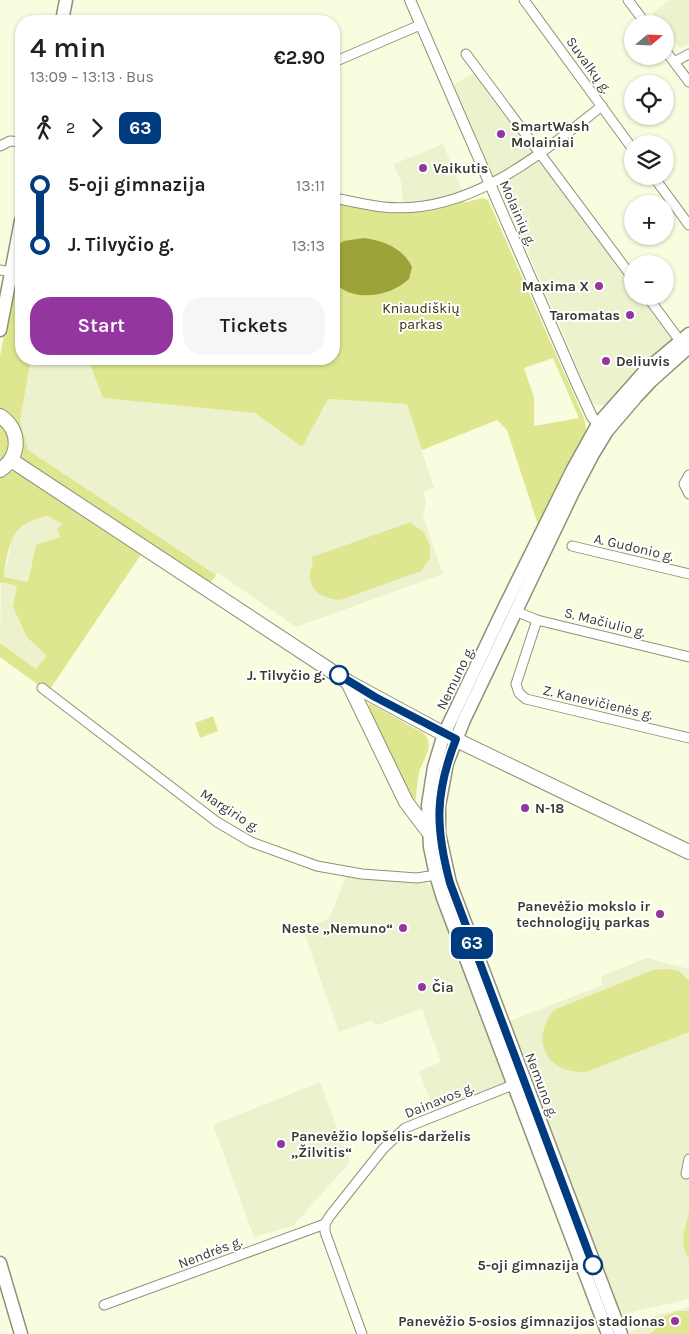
<!DOCTYPE html>
<html lang="en">
<head>
<meta charset="utf-8">
<style>
	:root { --surface:#fff; --page:#f6f6f6; --text:#202124; --muted:#757577; --accent:#9436a0 }
	body { margin:0; font-family:Karla,sans-serif; background:var(--page); color:var(--text); height:100vh; display:flex; flex-direction:column; font-size:19px; white-space:nowrap }
	* { box-sizing:border-box; margin:0 }
	p { font-size:16px; color:var(--muted) }
	.icon { flex:none; width:28px; height:28px; fill:none; stroke:currentColor; stroke-width:2; stroke-linecap:round; stroke-linejoin:round }
	.map { position:relative; flex:1; overflow:hidden }
	.sheet { position:absolute; left:15px; top:15px; width:325px; height:350px; display:flex; flex-direction:column; background:var(--surface); border-radius:20px; box-shadow:0 1px 4px #0004 }
	.sheet>* { flex:none }
	.badge { padding:0 10px; border-radius:8px; font-size:18px; line-height:32px }
	.needle { width:32px; rotate:71deg }
	.tools { position:absolute; left:624px; top:15px; display:grid; gap:10px }
	.tools a { display:grid; place-items:center; width:50px; height:50px; border-radius:50%; background:var(--surface); box-shadow:0 1px 4px #0004; font-size:25px }
	.map>.badge { position:absolute; translate:-50% -50%; box-shadow:0 0 0 2px #fff }
	.legs { display:flex; align-items:center; gap:8px; height:55px; padding:0 15px; font-size:16px }
	.legs p { margin-inline-start:auto }
	.summary { display:flex; align-items:center; justify-content:space-between; height:85px; padding:0 15px }
	h1 { font-size:28px; font-weight:600; line-height:38px }
	.cta { display:flex; gap:10px; margin-top:auto; padding:10px 15px }
	.cta a { flex:1; height:58px; border-radius:20px; background:var(--accent); color:#fff; font-size:20px; font-weight:600; line-height:58px; text-align:center }
	.cta a+a { background:var(--page); color:var(--text) }
	ul { padding:0 15px; list-style:none }
	li { display:flex; align-items:center; gap:18px; height:60px; font-size:19px }
	li i { display:grid; place-items:center; width:8px; height:100%; margin:0 6px; background:currentColor }
	li i::after { content:''; width:12px; height:12px; margin:-6px; border:4px solid; border-radius:50%; background:var(--surface) }
	li p { margin-inline-start:auto }
	li:first-child i { background:linear-gradient(#0000 50%,currentColor 0) }
	li:last-child i { background:linear-gradient(currentColor 50%,#0000 0) }
	.map>svg:first-child { display:block }
</style>
</head>
<body>
<div class="map">
<svg width="689" height="1334" viewBox="0 0 689 1334">
	<rect width="100%" height="100%" fill="#f9fde0"/>
	<g fill="#ecf1ce">
		<path d="M669,0H689V43L680,48L665,29V24H661L653,13Z"/>
		<path d="M477,71L540,160L632,282V296H643L673,337L672,341L609,403L606,405H596L591,402L559,323L500,188L489,168L453,85Z"/>
		<path d="M443,144L462,190L431,201L403,204L401,182L394,164Z"/>
		<path d="M31,359H88L103,398L255,413L302,447L327,399L407,404L434,488L423,492L426,502L423,516L443,574L296,627L218,573L216,575L28,450L20,420Z"/>
		<path d="M47,516L64,524L57,529L60,537L36,545L28,582L4,577L12,540L17,530L26,523Z"/>
		<path d="M1,582L17,586L48,656L36,669L0,643Z"/>
		<path d="M346,876L426,883L434,889L507,1082L434,1111L419,1071L441,1062L422,1009L377,1025L371,1021L339,1032L302,927L329,919Z"/>
		<path d="M647,958L689,969V1299L618,1315L507,1022L603,985L601,976Z"/>
		<path d="M320,1082L350,1162L293,1226L254,1237L213,1125Z"/>
		<path d="M689,1307V1334H629L657,1315Z"/>
	</g>
	<g fill="#dee68f" fill-rule="evenodd">
		<path d="M482,198L488,200L584,418L586,429L585,436L539,528L507,430L497,420L422,450L407,404L328,399L302,447L255,413L103,398L88,359H334V201L383,209L457,201L467,202ZM553,358L579,418L534,426V397L524,368Z"/>
		<path d="M21,249V359H31L20,420L28,450L216,575L209,585L28,465L20,455L0,412V356Z"/>
		<path d="M0,420L12,443L0,466Z"/>
		<path d="M8,471L16,472L144,550L48,692L0,657V643L36,669L47,656L27,637L13,607L17,586L1,582L0,585V474ZM47,516L63,524L57,529L60,537L36,545L28,582L4,577C6,560 9,533 25,524C32,520 40,518 47,516Z"/>
		<path d="M411,522L413,525L424,532L430,547V558L421,571L340,600C324,599 309,592 310,573C311,566 314,563 312,557Z"/>
		<path d="M369,703L423,733C437,745 422,759 419,773C417,783 416,795 415,806L368,709Z"/>
		<path d="M213,716L218,731L200,738L195,723Z"/>
		<path d="M667,969L679,971L689,981V1032L586,1072C547,1074 529,1041 554,1010L653,970Z"/>
		<path d="M689,1212V1258C679,1244 685,1228 689,1212Z"/>
		<path d="M678,1311H689V1334H649L654,1331L663,1317Z"/>
	</g>
	<path fill="#9ca339" d="M364,238C384,241 403,248 412,267L409,279C390,297 352,303 334,282V247L344,241Z"/>
	<g fill="none" stroke-linecap="round" stroke-linejoin="round">
		<g stroke="#8f9279" stroke-width="11">
			<g id="minor">
				<path d="M524,0L632,148"/>
				<path d="M628,0L646,24"/>
				<path d="M665,50L689,82"/>
				<path d="M466,54L632,277"/>
				<path d="M334,62L420,25"/>
				<path d="M674,62L689,54"/>
				<path d="M0,146L10,141L21,142"/>
				<path d="M653,176L689,225"/>
				<path d="M334,198C350,201 366,205 383,207C468,216 539,155 602,106"/>
				<path d="M0,270L11,272"/>
				<path d="M647,296L680,341"/>
				<path d="M689,475L684,484L689,494"/>
				<path d="M572,546L689,574"/>
				<path d="M515,611L537,620L689,657"/>
				<path d="M537,620L516,684L519,693L526,699L689,738"/>
				<path d="M42,688L217,822L251,842L317,866L362,874L417,878L436,875"/>
				<path d="M686,1174L689,1159"/>
				<path d="M104,1305L325,1224"/>
				<path d="M362,1334L325,1232V1224L329,1217L383,1149L405,1128L513,1085"/>
			</g>
		</g>
		<g stroke="#8f9279" stroke-width="12">
			<path id="tertiary" d="M410,0L576,382L592,417L602,428"/>
		</g>
		<g stroke="#8f9279" stroke-width="15">
			<g id="secondary">
				<path d="M62,21L66,0"/>
				<path d="M0,330L21,221"/>
				<path d="M0,1263L21,1334"/>
				<path d="M608,1334L443,898L436,875L430,847L428,805L434,767L444,734L504,608L572,471L598,424L645,371L689,334"/>
				<path d="M621,1334L450,883L439,833V806L447,763L464,720L573,492L593,454L607,431L636,397L651,381L689,347"/>
			</g>
		</g>
		<g stroke="#8f9279" stroke-width="16">
			<g id="primary">
				<path d="M0,416C21,429 21,457 0,470"/>
				<path d="M11,460L348,682L444,734L689,852"/>
				<path d="M348,682L406,802L428,831"/>
			</g>
		</g>
		<use href="#minor" stroke="#fff" stroke-width="9"/>
		<use href="#tertiary" stroke="#fff" stroke-width="10"/>
		<use href="#secondary" stroke="#fff" stroke-width="12"/>
		<use href="#primary" stroke="#fff" stroke-width="14"/>
	</g>
	<g fill="none" stroke-linecap="round" stroke-linejoin="round">
		<g stroke="#fff" stroke-width="11">
			<path id="line-1" d="M339,675L375,697L456,739C435,793 435,827 450,883L593,1265"/>
		</g>
		<use href="#line-1" stroke="#003b80" stroke-width="8"/>
	</g>
	<g fill="#9436a0" stroke="#fff" stroke-width="2">
		<circle cx="501" cy="134" r="5"/>
		<circle cx="423" cy="168" r="5"/>
		<circle cx="599" cy="286" r="5"/>
		<circle cx="630" cy="315" r="5"/>
		<circle cx="606" cy="361" r="5"/>
		<circle cx="525" cy="808" r="5"/>
		<circle cx="660" cy="914" r="5"/>
		<circle cx="403" cy="928" r="5"/>
		<circle cx="422" cy="987" r="5"/>
		<circle cx="281" cy="1144" r="5"/>
		<circle cx="675" cy="1321" r="5"/>
	</g>
	<g fill="#fff" stroke="#003b80" stroke-width="2.5">
		<circle cx="339" cy="675" r="9"/>
		<circle cx="593" cy="1265" r="9"/>
	</g>
	<g text-anchor="middle" stroke-width="4" stroke-linejoin="round" paint-order="stroke">
		<g font-size="14" fill="#393b30" stroke="#fff">
			<text transform="translate(589 65) rotate(54)" y="5">Suvalkų g.</text>
			<text transform="translate(518 213) rotate(66)" y="5">Molainių g.</text>
			<text transform="translate(634 547) rotate(13)" y="5">A. Gudonio g.</text>
			<text transform="translate(605 622) rotate(14)" y="5">S. Mačiulio g.</text>
			<text transform="translate(455 678) rotate(-64)" y="5">Nemuno g.</text>
			<text transform="translate(598 702) rotate(13)" y="5">Z. Kanevičienės g.</text>
			<text transform="translate(230 810) rotate(33)" y="5">Margirio g.</text>
			<text transform="translate(542 1085) rotate(69)" y="5">Nemuno g.</text>
			<text transform="translate(439 1100) rotate(-22)" y="5">Dainavos g.</text>
			<text transform="translate(210 1252) rotate(-21)" y="5">Nendrės g.</text>
		</g>
		<g font-size="14" font-weight="bold" fill="#393b30" stroke="#fff" text-anchor="start">
			<text x="511" y="131">SmartWash<tspan x="511" dy="16">Molainiai</tspan></text>
			<text x="433" y="173">Vaikutis</text>
			<text x="589" y="291" text-anchor="end">Maxima X</text>
			<text x="620" y="320" text-anchor="end">Taromatas</text>
			<text x="616" y="366">Deliuvis</text>
			<text x="535" y="813">N-18</text>
			<text x="650" y="911" text-anchor="end">Panevėžio mokslo ir<tspan x="650" dy="16">technologijų parkas</tspan></text>
			<text x="393" y="933" text-anchor="end">Neste „Nemuno“</text>
			<text x="432" y="992">Čia</text>
			<text x="291" y="1141">Panevėžio lopšelis-darželis<tspan x="291" dy="16">„Žilvitis“</tspan></text>
			<text x="665" y="1326" text-anchor="end">Panevėžio 5-osios gimnazijos stadionas</text>
		</g>
		<g font-size="14" fill="#313306" stroke="#fff">
			<text x="421" y="313">Kniaudiškių<tspan x="421" dy="16">parkas</tspan></text>
		</g>
		<g font-size="14" font-weight="bold" fill="#393b30" stroke="#fff" text-anchor="end">
			<text x="325" y="680">J. Tilvyčio g.</text>
			<text x="579" y="1270">5-oji gimnazija</text>
		</g>
	</g>
</svg>
<div class="tools">
<a><svg class="needle" viewBox="-14 -14 28 28"><path d="M0-13l5 13h-10z" fill="#e53935"/><path d="M0 13l5-13h-10z" fill="#757577"/></svg></a>
<a><svg class="icon" aria-label="locate" viewBox="0 0 24 24"><circle cx="12" cy="12" r="6"/><path d="M12 2v4M12 18v4M2 12h4M18 12h4"/></svg></a>
<a><svg class="icon" aria-label="layers" viewBox="0 0 24 24"><path d="M12 4l9 5-9 5-9-5zM3 14l9 5 9-5"/></svg></a>
<a>+</a>
<a>−</a>
</div>
<b class="badge" style="left:472px;top:943px;background:#003b80;color:#fff">63</b>
<section class="sheet">
<div class="summary"><div><h1>4 min</h1><p>13:09 – 13:13 · Bus</p></div><b>€2.90</b></div>
<div class="legs"><svg class="icon" aria-label="walk" viewBox="0 0 24 24"><circle cx="13" cy="4" r="2"/><path d="M13 8l-2 6 4 7M11 14l-3 7M7 12l3-4h3l4 4"/></svg>2<svg class="icon" aria-label="forward" viewBox="0 0 24 24"><path d="M9 5l7 7-7 7"/></svg><b class="badge" style="background:#003b80;color:#fff">63</b></div>
<ul>
<li><i style="color:#003b80"></i><b>5-oji gimnazija</b><p>13:11</p></li>
<li><i style="color:#003b80"></i><b>J. Tilvyčio g.</b><p>13:13</p></li>
</ul>
<div class="cta"><a>Start</a><a>Tickets</a></div>
</section>
</div>
</body>
</html>
